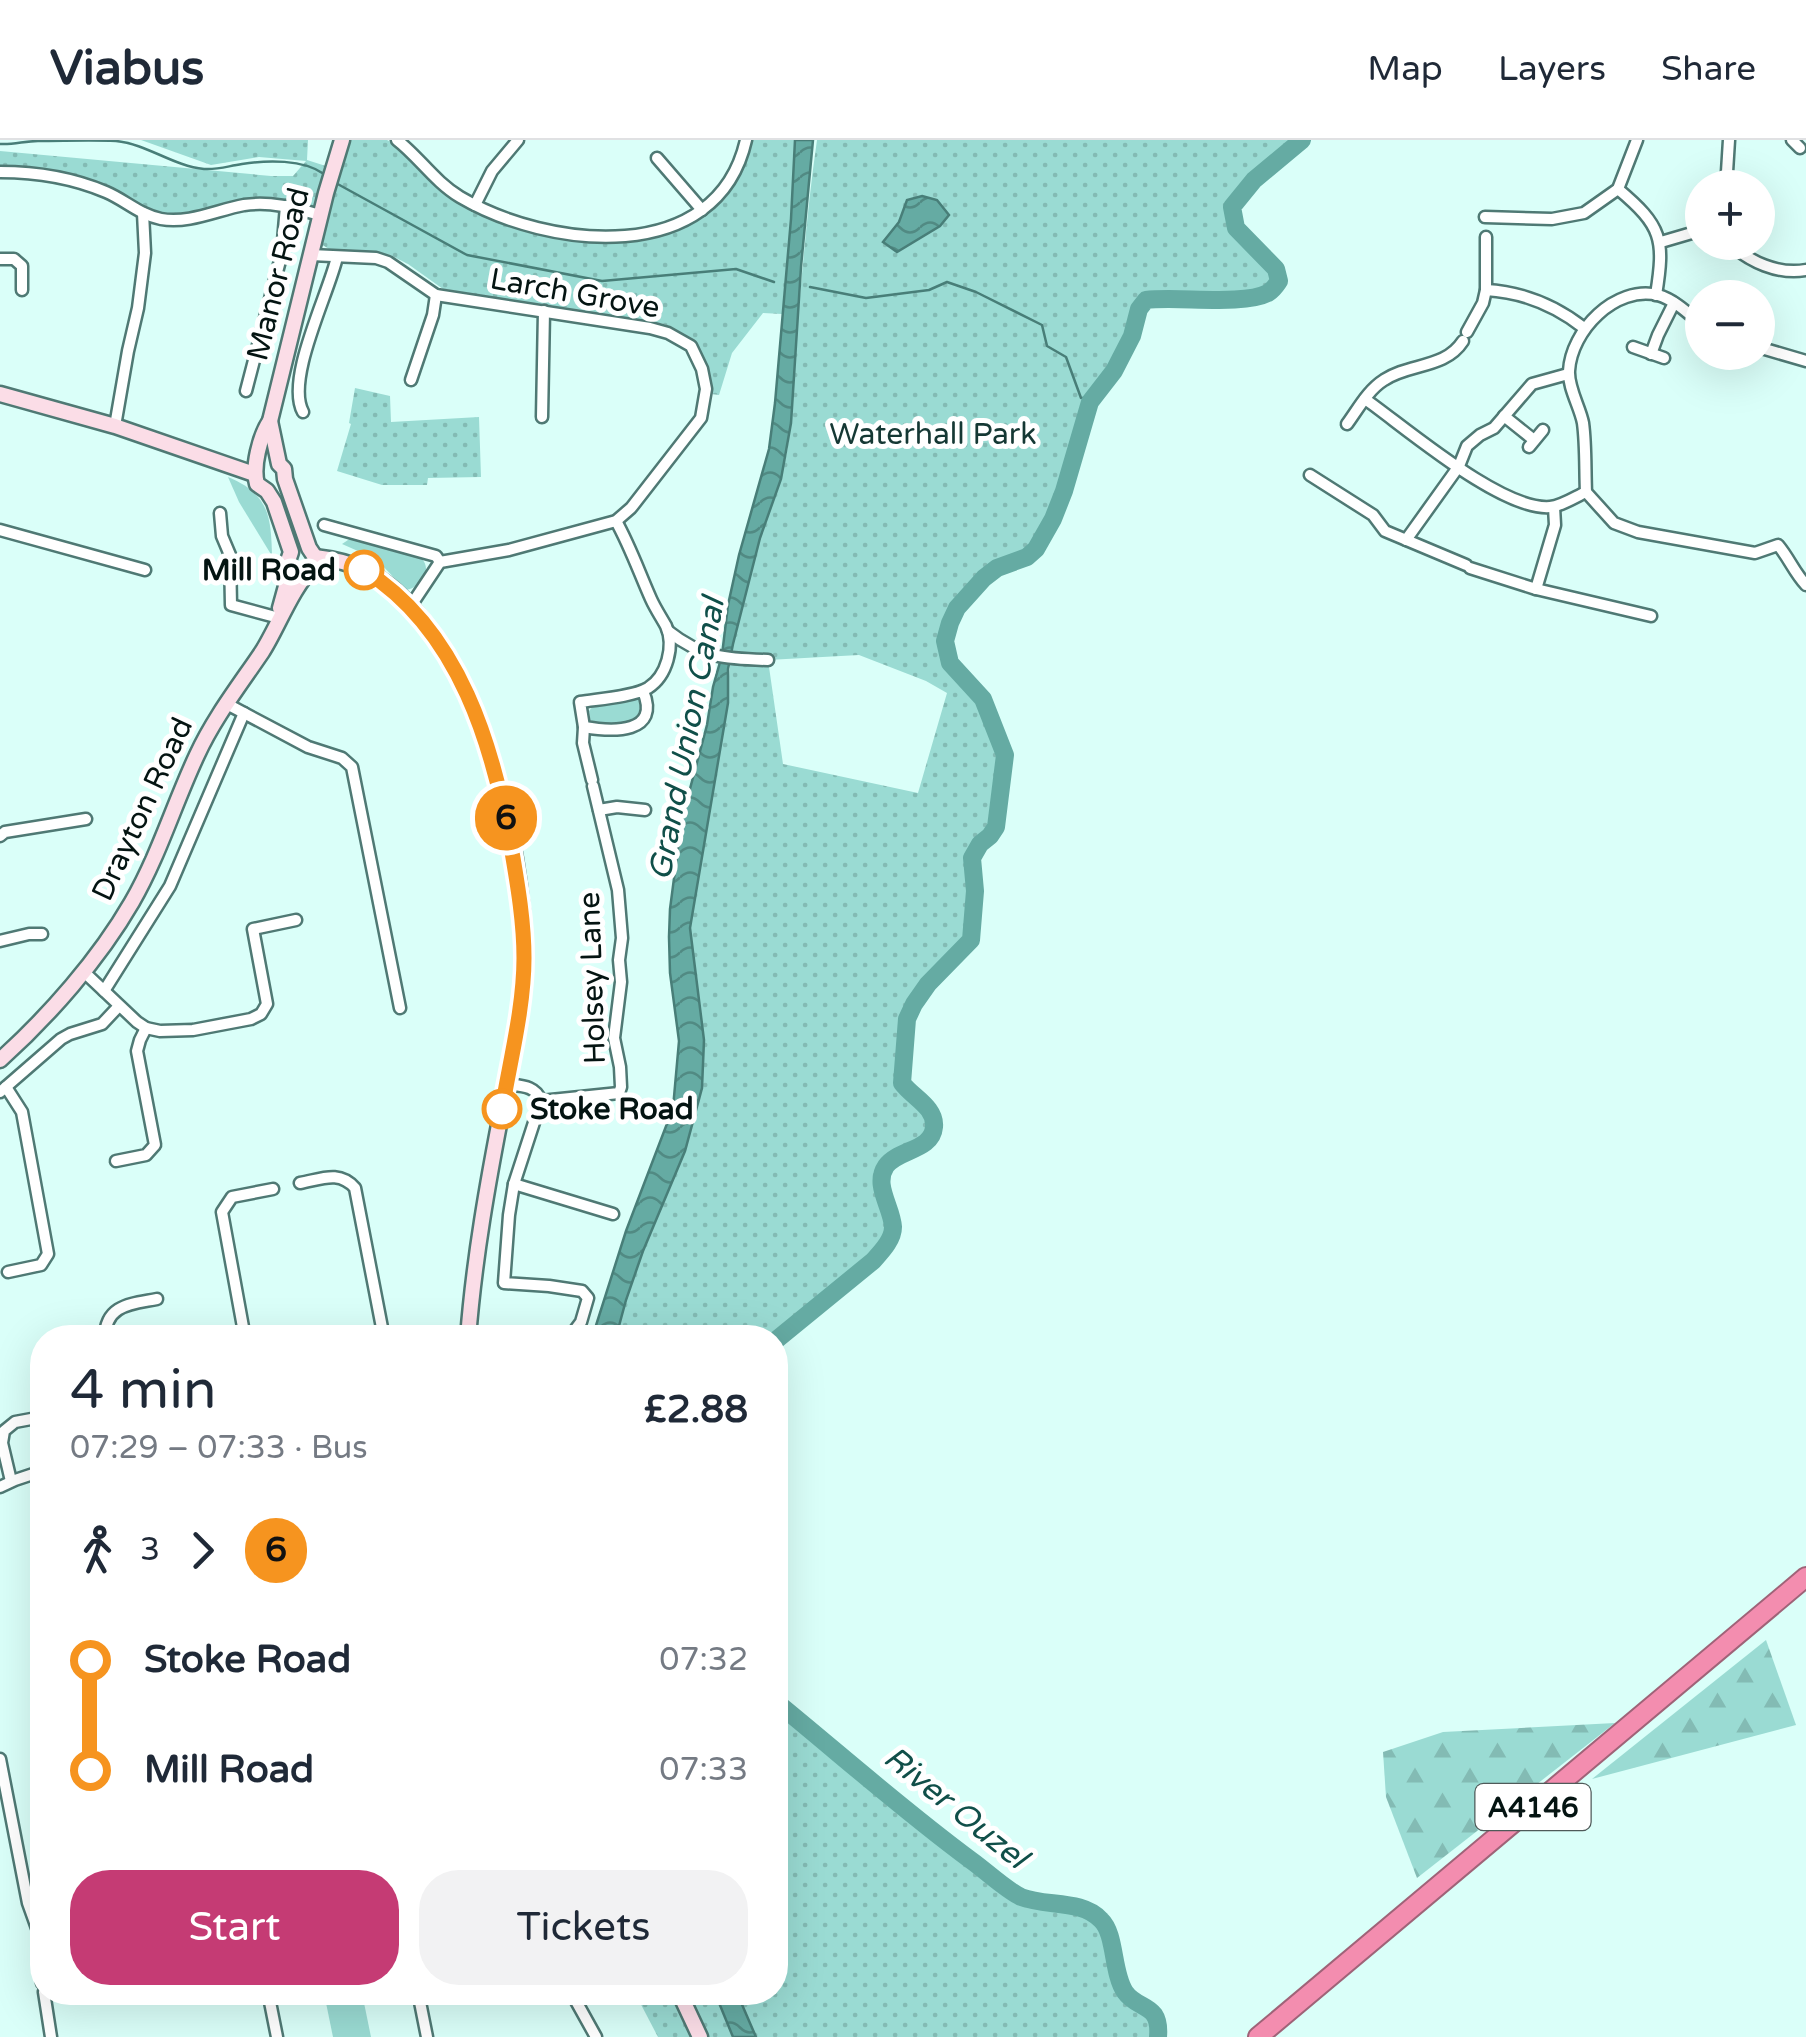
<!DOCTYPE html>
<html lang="en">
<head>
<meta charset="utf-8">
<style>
	:root { --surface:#fff; --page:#f2f2f3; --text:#1f2937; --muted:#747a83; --line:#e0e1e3; --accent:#c53b74 }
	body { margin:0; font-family:"Varela Round",sans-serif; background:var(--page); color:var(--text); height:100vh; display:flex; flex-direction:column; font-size:38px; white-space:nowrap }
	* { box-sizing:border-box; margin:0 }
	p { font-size:32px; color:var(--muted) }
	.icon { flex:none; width:55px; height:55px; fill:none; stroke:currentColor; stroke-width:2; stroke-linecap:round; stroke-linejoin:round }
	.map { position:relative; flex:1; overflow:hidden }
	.panel { position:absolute; left:30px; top:1185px; width:758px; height:680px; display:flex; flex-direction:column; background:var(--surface); border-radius:40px; box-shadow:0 10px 40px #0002 }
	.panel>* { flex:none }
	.badge { padding:0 20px; border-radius:32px; font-size:35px; line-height:65px }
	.fabs { position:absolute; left:1685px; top:30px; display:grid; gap:20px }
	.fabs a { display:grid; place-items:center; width:90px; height:90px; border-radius:50%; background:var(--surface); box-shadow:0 10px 40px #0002; font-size:50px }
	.map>.badge { position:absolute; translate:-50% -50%; box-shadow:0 0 0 5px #fff }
	.legs { display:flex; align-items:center; gap:15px; height:110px; padding:0 40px; font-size:32px }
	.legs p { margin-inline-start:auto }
	.head { display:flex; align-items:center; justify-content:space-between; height:170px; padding:0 40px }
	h1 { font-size:55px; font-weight:600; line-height:75px }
	.button { display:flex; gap:20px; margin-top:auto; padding:20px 40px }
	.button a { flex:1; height:115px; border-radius:40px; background:var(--accent); color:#fff; font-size:40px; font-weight:600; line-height:115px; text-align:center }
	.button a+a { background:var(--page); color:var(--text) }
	ul { padding:0 40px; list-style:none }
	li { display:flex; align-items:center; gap:35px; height:110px; font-size:38px }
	li i { display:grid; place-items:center; width:15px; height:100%; margin:0 12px; background:currentColor }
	li i::after { content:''; width:25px; height:25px; margin:-12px; border:8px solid; border-radius:50%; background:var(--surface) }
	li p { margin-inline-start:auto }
	li:first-child i { background:linear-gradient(#0000 50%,currentColor 0) }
	li:last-child i { background:linear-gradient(currentColor 50%,#0000 0) }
	header { display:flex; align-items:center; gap:60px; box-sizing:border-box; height:140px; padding:0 50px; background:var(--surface); border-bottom:2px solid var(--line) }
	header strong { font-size:48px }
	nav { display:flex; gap:55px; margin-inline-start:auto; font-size:35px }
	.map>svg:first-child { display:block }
</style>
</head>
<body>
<header>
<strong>Viabus</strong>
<nav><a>Map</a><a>Layers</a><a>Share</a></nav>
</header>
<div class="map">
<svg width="1806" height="1897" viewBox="0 0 1806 1897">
	<defs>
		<pattern id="forest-firs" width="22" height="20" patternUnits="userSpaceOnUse" patternTransform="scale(2.5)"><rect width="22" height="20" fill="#9adbd3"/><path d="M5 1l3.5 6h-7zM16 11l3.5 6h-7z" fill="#83bbb4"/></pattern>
		<pattern id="park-dots" width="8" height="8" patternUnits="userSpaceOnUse" patternTransform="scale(2.5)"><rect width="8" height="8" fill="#9adbd3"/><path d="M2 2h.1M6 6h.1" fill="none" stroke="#83bbb4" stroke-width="1.8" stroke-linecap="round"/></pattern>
		<pattern id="water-waves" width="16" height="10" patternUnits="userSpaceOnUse" patternTransform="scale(2.5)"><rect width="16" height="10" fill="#65aba3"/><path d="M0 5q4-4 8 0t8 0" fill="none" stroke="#518a83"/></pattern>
	</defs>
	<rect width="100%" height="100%" fill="#dafff9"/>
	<g fill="#9adbd3">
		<path d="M228,337C269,354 271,376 272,416L239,362Z"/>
		<path d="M351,398L419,416C434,428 423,447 406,450L376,419L342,404Z"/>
		<path d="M641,557L644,573L636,583L602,585L590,580L589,571L594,565Z"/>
		<path d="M324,1853H362L371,1897H333Z"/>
	</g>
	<g fill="url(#forest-firs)">
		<path d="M1766,1500L1796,1585L1592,1639Z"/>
		<path d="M1615,1583L1417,1738L1386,1657L1383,1612L1443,1592Z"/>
	</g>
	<g fill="url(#park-dots)" fill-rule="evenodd">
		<path d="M141,0H308L307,20L332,28L347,0H387L396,5C414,23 432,44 452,59C495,91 593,107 645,98C668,94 705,77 722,62C735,50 747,18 751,0H795L791,79L782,174L763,173L732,213L719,255L711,254C706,220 696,200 664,184L443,149L408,124L390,115L373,112L332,111L321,104L329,71C304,65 278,58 253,60C222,63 193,80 161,74C136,70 117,48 92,41C63,34 30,32 0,28V11L271,36H293L306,21L259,17L211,25Z"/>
		<path d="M817,0H1302L1254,40L1232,67L1236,88L1276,129L1279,141C1252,179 1162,143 1142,165C1134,174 1135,189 1130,200C1125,212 1119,224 1112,234C1105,244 1095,254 1089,264C1084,275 1082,289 1079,301C1068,337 1059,376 1037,407C1027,421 1012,421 998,428C975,438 948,475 945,500C941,529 972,540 984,562C992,575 1001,596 1004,611C1007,632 999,665 996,687L990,696L980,704L972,718L975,751L971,800L928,844L914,864L907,879L902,943C912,956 937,968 934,987C931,1011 898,1009 886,1026C873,1045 893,1067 893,1087C893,1100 881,1112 873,1121L775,1201V1198H616L626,1160L643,1111L685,1011L704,919V900L690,788L728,563C728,508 743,452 760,399C769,370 781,342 787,312C795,264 794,215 799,167C804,112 809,55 817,0ZM859,515L926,541L947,553L918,653L783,624L768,520Z"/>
		<path d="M355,248L390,256L391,282L479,277L481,337L428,338L427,345H382L337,331L351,284L349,283Z"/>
		<path d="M775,1561C840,1614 904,1670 972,1721C986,1731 1006,1750 1021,1757C1046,1767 1081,1759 1101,1780C1117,1795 1113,1833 1125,1852C1138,1871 1161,1862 1158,1897H756L737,1853L775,1852Z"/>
		<path d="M635,1853H715L733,1897H658Z"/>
	</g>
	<g fill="url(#water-waves)" stroke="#487e78" stroke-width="2.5">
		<path d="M795,0H813L801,127L791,283L781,339L760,398L733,504L728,529V563L690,788L704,900L702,948L685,1011L643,1111L626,1160L616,1197L592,1198L626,1091L673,968L679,901L670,833L669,797L670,769L679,700L675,689L677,677L683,675L707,585L713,547L722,515L728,465L739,415L769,309L775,263L791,79Z"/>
		<path d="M922,56L937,60L949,75L940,86L897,112L883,102L899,82L907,60Z"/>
		<path d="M715,1853H737L756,1897H733Z"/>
	</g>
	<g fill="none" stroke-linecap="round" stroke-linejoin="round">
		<g stroke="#487e78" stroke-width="2.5">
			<path d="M0,4C13,5 25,1 38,1C64,1 90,0 116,1C147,4 173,26 204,29C218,30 228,26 242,24C267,20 303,19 324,34"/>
			<path d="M334,42L467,115L602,141L736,129L774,142"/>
			<path d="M810,147L866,158L929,150L947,142L976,152L1042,185L1047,206L1066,217L1081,258H1095"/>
		</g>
		<g stroke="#65aba3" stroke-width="18">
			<path d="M775,1201L873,1121C881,1112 893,1100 893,1087C892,1067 873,1045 886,1026C898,1009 932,1011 934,987C936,967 912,957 902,943L907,879L914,864L928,844L971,800L975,751L972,718L980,704L990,696L996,687L1005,615L983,559L950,523L945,501L950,483L957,468L984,438L997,428L1027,417L1036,409L1053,379L1064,351L1090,262L1114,231L1132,196L1139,169L1146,160C1177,156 1243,166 1268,153C1274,149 1275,147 1279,141L1276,129L1236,88L1232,67L1254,40L1302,0"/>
			<path d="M775,1561C840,1614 904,1671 972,1721C986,1731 1006,1750 1021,1757C1046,1767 1082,1759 1101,1780C1116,1794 1112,1833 1125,1852C1138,1871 1161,1862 1158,1897"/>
		</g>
		<g stroke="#4f7974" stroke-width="15">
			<g id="street">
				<path d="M397,0C419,17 435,42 460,57C548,109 717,128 746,0"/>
				<path d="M1792,0L1800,8"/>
				<path d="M657,18L702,70"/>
				<path d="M0,32C36,32 73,38 106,52C125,60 140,75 161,79C189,84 217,70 244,65C271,61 295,68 320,75"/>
				<path d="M1726,48L1729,0"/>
				<path d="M1618,49C1662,86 1665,99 1656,155"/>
				<path d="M475,65L492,31L518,0"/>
				<path d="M1485,77L1552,79L1584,73L1618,49L1637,0"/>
				<path d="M1661,102L1702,90"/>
				<path d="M1729,102C1748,122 1779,135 1806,130"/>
				<path d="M311,115L376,118L388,122L436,155L650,188L668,193L691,206L702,229L706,249L701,278L631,368L616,381L509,410L440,422L410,467"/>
				<path d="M0,119H14L22,126V150"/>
				<path d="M1486,150C1522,152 1556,166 1584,188"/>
				<path d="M1702,185C1689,174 1675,160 1658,155C1615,145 1571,191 1569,231C1568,248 1580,267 1583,283C1586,305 1585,330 1586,352L1614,383L1638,392L1755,413L1778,405C1789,418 1794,432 1806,445"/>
				<path d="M1467,192L1483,163L1486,150V97"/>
				<path d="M1633,207L1664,218"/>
				<path d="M1758,207L1806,221"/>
				<path d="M1651,214L1658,195L1674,163"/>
				<path d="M411,240L433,175L436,155"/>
				<path d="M246,251L282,113L286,66"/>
				<path d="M1365,259C1406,288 1502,371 1550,367C1562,366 1575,357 1586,352"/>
				<path d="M303,272C285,239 329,153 337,117"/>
				<path d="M1504,276L1534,300"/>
				<path d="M542,277L544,171"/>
				<path d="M1347,284C1358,269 1368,250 1384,240C1409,223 1445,229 1463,201"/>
				<path d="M115,286L128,211L138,168L145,113L143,73"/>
				<path d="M1529,307L1543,290"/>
				<path d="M1310,335L1373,375L1385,391L1466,425"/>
				<path d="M1554,367L1555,385L1536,449L1651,476"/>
				<path d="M220,373L222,396L230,415L231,465L279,478"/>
				<path d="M616,381C630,406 639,432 651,459C655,468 661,477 666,486C675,506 667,536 648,548C632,557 599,559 580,562L584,587C613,592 661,594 643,551"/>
				<path d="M324,385L436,416L440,422"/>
				<path d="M0,390L145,430"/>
				<path d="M1406,400L1459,326L1467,306L1480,295L1494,288L1532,244L1568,234"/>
				<path d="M1470,428L1536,449"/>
				<path d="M668,491C702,518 726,519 768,520"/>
				<path d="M225,563L308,607L342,618L352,627L400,868"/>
				<path d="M584,587L583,603L592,640"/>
				<path d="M599,670L617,667L645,670"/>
				<path d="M0,696L5,692L86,679"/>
				<path d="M0,801L29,794H42"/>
				<path d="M83,831L137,882L146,888L160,891L193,890L251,879L261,874L267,864L253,789L296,780"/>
				<path d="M104,851L170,746L244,573"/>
				<path d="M506,944C520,946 536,945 541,961L514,1044L509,1075L504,1143L549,1146L582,1151L588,1158L581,1182L569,1198"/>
				<path d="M6,947L22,972L48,1114L41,1125L8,1132"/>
				<path d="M0,952L61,899L70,894L102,884L119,866"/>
				<path d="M541,961L619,953L621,947L620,927L614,898L621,842L619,820L622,798L618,750L593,646"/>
				<path d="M116,1021L146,1015L155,1005L137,911L140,900L146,888"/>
				<path d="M300,1043C322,1039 339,1030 355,1048L384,1198"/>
				<path d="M514,1044L613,1074"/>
				<path d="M105,1198C105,1164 132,1164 157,1159"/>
				<path d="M245,1198L222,1072L232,1057L273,1049"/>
				<path d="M11,1341L2,1303L4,1291L15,1282L42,1277"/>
				<path d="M0,1347L15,1340L42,1331"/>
				<path d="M0,1619L28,1763L42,1802"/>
				<path d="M42,1819L39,1823L42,1843"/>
				<path d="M44,1852L51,1897"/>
				<path d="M268,1852L277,1897"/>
				<path d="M418,1852L427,1897"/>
				<path d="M574,1852L576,1861L596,1897"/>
			</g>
		</g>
		<g stroke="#4f7974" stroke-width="19">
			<g id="secondary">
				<path d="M0,254L115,286L254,334"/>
				<path d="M270,281L279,324L284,329L285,339L309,408L315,417"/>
				<path d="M315,417C333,419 351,423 367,431C475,491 525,705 524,820C524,868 511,917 503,964C488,1041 474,1119 468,1198"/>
				<path d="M280,468L291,428L288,421L291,412L274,362L267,351L257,344C252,327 260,296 270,281L326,53L342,0"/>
				<path d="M0,920C49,876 99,819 132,762C159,715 174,664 197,615C214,578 239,546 262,512C277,489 293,445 313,428L315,417"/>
				<path d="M679,1852L700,1897"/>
			</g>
		</g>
		<g stroke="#9f6378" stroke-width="22">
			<path id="highway" d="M1258,1897L1806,1437"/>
		</g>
		<use href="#street" stroke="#fff" stroke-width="10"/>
		<use href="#secondary" stroke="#fbdde7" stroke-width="14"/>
		<use href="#highway" stroke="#f38daf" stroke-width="18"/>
	</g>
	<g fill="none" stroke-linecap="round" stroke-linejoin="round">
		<g stroke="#fff" stroke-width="22">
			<path id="line-1" d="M364,430C460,490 494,608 512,712C518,747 524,783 524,818C524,867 510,921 502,969"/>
		</g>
		<use href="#line-1" stroke="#f6941f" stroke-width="15"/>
	</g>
	<g fill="#fff" stroke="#f6941f" stroke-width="5">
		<circle cx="364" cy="430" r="18"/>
		<circle cx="502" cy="969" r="18"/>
	</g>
	<g text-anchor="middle" stroke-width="10" stroke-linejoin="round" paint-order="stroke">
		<rect fill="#fff" stroke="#4f5a59" stroke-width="2.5" x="1475.5" y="1644" width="115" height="46" rx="8"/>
		<g font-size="28" font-weight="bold" fill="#041412">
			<text x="1533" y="1677">A4146</text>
		</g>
		<g font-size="30" fill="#041412" stroke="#fff">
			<text transform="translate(278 134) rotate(-76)" y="10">Manor Road</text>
			<text transform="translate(575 153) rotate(10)" y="10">Larch Grove</text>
			<text transform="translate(142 669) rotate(-65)" y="10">Drayton Road</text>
			<text transform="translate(592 838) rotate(-92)" y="10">Holsey Lane</text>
		</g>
		<g font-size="30" fill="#153834" stroke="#fff">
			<text x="933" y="304">Waterhall Park</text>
		</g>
		<g font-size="30" font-weight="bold" fill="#041412" stroke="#fff" text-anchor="end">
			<text x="336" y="440">Mill Road</text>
			<text x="530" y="979" text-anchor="start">Stoke Road</text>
		</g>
		<g font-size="32" font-style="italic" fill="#104f49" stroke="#fff">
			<text transform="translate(686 599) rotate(-79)" y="11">Grand Union Canal</text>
			<text transform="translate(956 1667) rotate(39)" y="11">River Ouzel</text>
		</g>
	</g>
</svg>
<div class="fabs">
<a>+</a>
<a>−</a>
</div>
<b class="badge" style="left:506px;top:678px;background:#f6941f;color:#111">6</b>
<section class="panel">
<div class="head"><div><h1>4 min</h1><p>07:29 – 07:33 · Bus</p></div><b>£2.88</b></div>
<div class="legs"><svg class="icon" aria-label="walk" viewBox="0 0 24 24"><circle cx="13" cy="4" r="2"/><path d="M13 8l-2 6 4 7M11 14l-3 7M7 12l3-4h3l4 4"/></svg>3<svg class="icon" aria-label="forward" viewBox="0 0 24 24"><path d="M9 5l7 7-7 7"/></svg><b class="badge" style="background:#f6941f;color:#111">6</b></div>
<ul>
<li><i style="color:#f6941f"></i><b>Stoke Road</b><p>07:32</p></li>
<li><i style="color:#f6941f"></i><b>Mill Road</b><p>07:33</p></li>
</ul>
<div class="button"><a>Start</a><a>Tickets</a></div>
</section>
</div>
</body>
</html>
